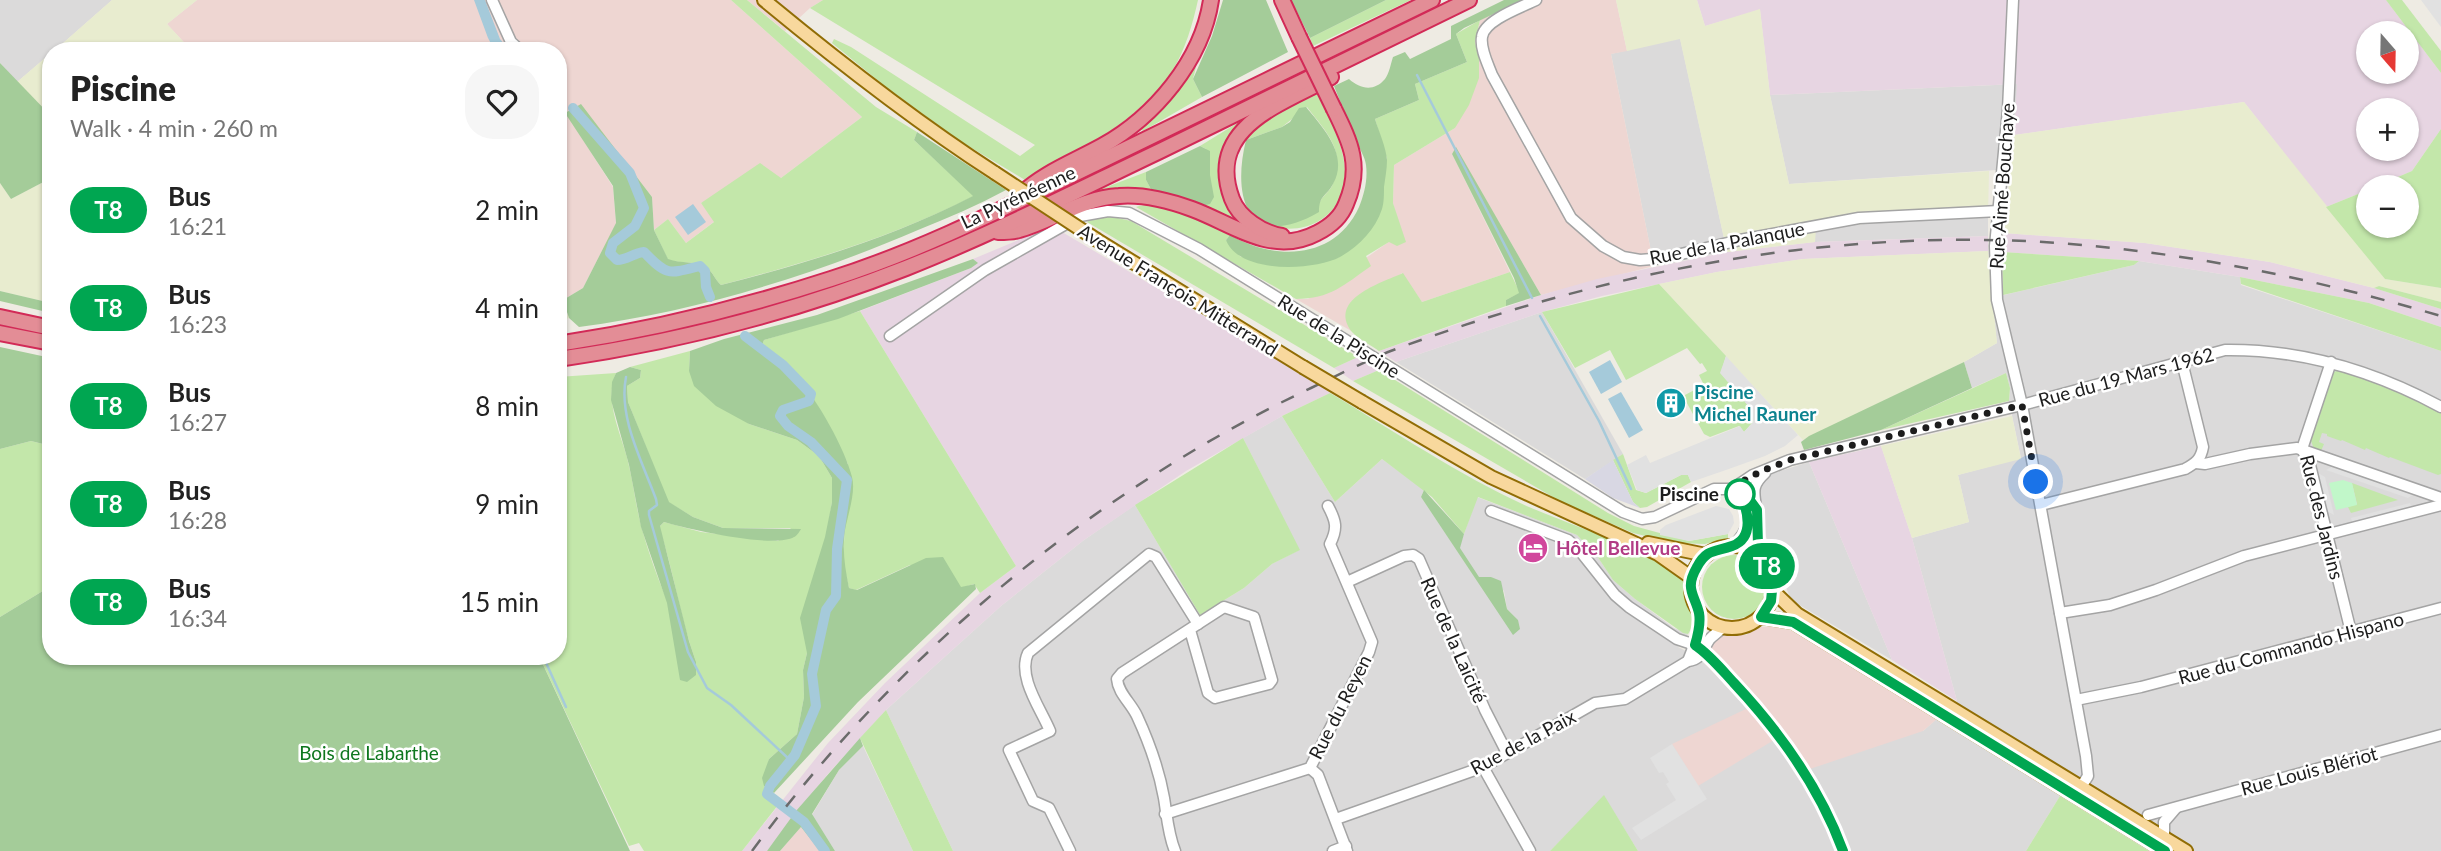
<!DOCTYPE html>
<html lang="en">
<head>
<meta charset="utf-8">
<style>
	:root { --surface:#fff; --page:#f6f6f6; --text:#222; --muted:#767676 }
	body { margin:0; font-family:Lato,sans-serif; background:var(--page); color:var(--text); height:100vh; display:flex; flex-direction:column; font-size:26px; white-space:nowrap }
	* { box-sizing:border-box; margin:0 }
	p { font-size:23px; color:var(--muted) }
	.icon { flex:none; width:38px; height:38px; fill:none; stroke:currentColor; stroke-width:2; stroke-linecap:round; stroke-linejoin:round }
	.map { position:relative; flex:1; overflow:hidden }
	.side { position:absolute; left:42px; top:42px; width:525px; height:623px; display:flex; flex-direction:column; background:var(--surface); border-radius:28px; box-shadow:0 2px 5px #0004 }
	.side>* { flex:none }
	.badge { padding:0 14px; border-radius:23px; font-size:24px; line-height:46px }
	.needle { width:46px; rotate:160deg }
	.controls { position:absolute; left:2356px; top:21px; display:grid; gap:14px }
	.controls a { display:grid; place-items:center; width:63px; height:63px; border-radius:50%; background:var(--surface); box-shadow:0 2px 5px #0004; font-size:35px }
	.you { position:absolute; width:35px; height:35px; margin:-18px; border:5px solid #fff; border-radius:50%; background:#1a73e8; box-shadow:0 0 0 10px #1a73e833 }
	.map>.badge { position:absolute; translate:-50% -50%; box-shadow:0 0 0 4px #fff }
	.round { display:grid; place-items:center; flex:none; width:74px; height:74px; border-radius:28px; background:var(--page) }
	.head { display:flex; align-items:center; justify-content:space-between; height:119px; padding:0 28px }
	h1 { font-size:33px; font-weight:800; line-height:52px }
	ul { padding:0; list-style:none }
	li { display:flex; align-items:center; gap:21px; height:98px; padding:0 28px }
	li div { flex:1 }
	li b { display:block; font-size:26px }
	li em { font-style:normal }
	li .badge { min-width:77px; font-weight:700; text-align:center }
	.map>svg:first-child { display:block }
</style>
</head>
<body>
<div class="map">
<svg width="2441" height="851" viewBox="0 0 2441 851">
	<rect width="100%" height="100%" fill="#eeebe3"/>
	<g fill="#dbdada">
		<path d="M0,0H112L54,51H51V53L17,82L0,63Z"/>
		<path d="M1680,38L1727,252L1654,266L1611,54Z"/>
		<path d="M2018,84L2011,169L1789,184L1770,95Z"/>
		<path d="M1988,216V236L1815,242V229L1901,220Z"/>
		<path d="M2139,261L2240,277L2241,285L2441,351V851H2149L2060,796L2026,851H1638L1604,796L1550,851H953L886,710L1001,606L1084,540L1135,505L1200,615L1244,588L1272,564L1299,550L1243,438L1282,416L1335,502L1382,459L1424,490L1421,497L1483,589L1518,620L1507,609L1504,591L1491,577L1479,578L1459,548L1477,497L1577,535L1597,556L1613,580L1635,599L1674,628L1688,634L1678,647L1698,657L1710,668L1748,708L1698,785L1774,739L1923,731L1957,701L1912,538L1969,522L1958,475L2021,458L2009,401L2010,388L2006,373L1972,388L1964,362L1997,343L1991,298L2134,265Z"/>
		<path d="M1542,312L1623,454L1585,479L1396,362Z"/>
		<path d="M1809,462L1892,660L1791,600L1765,534V518L1757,489L1768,475Z"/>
		<path d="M863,746L913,851H835L812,815L839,770Z"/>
	</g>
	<g fill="#eed6d2">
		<path d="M197,0H731L862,117L781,178L701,203L715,221L686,243L668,219L654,230L652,197L581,105L566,113L613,187L616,224L583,288L563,300L558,293V51H192L167,24Z"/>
		<path d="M747,0H823L810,8L785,31Z"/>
		<path d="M1523,0H1616L1627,51L1611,54L1654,266L1541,295L1456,148L1452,154L1510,272L1422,302L1402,273L1346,317L1353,332L1296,299H1308L1390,241L1397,218L1393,203L1394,165L1455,128L1479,58L1475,42L1480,20Z"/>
		<path d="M1778,626L1795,632L1937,719L1923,731L1798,773L1774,740L1698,786L1672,744L1748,708L1698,657L1712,641L1724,633L1746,635L1760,627Z"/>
		<path d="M801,827L820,851H780Z"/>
	</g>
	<g fill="#e7d5e2" fill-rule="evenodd">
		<path d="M1697,0H2386L2441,73V129L2412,171L2374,187H2368V190L2326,207L2244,102L2014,135L2017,84L1770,95L1760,10L1705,26ZM2368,33H2406V72H2368ZM2368,110H2406V149H2368Z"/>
		<path d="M1052,226L1312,380L1330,393L1282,416L1186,471L1084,540L1001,606L886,710L827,775L767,851H742L828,743L885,683L980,593L1016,566L860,311L971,268L977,263L973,259Z"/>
		<path d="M2004,233L2145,243L2270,262L2374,288L2441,309V327L2369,303L2240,277L2139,261L2002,252Z"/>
		<path d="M1988,236V251L1803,259L1717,272L1602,296L1542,312L1396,362L1379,351L1541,295L1597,279L1727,252L1815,242Z"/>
		<path d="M1358,357L1379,370L1353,381L1334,368Z"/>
		<path d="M1881,446L1912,538L1957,701L1892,660L1809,462Z"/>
	</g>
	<g fill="#e8eccf">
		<path d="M112,0H197L167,24L192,51H54Z"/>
		<path d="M1616,0H1697L1705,26L1760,9L1770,95L1789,184L1989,171L1988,216L1901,220L1816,229L1815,242L1727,252L1680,39L1627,51Z"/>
		<path d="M51,53V116L17,82Z"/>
		<path d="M2244,102L2385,279L2441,288V302L2379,286L2374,288L2270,262L2145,243L2004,233L2014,135Z"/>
		<path d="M51,178V303L0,291V183L11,199Z"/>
		<path d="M1988,251L1997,343L1964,362L1803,440L1659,284L1717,272L1803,259Z"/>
		<path d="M558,293L569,318L558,322Z"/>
		<path d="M2012,416L2021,459L1958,475L1969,522L1912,538L1881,446Z"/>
	</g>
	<g fill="#c3e7aa">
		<path d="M731,0H747L876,107L917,132L914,140L974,196C893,237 808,262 721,285C715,280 713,272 707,268C696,260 681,264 668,260L654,230L668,219L686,243L714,222L701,203L760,163L781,178L862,117Z"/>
		<path d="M823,0H1198C1193,23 1185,51 1172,71C1136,124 1079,151 1025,180L960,141L886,87L832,43L834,39L851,47L1020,156L1035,145L810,8Z"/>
		<path d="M1386,0H1411L1313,46L1310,38Z"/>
		<path d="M2386,0H2402L2441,51V73Z"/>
		<path d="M1480,20L1475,42L1479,58V78L1469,105L1455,128L1394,165L1393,203L1406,242L1397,246L1389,242L1366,256L1371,266C1344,285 1330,299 1296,299L1136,207C1163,198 1206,223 1230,235L1226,240L1241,257L1338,258L1387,159L1375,119L1419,100L1415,84L1467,62L1456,34Z"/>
		<path d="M1196,67L1193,79L1202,97L1143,131L1139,127Z"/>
		<path d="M1316,92C1336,129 1367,187 1322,219C1306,230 1289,230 1271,227L1319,204C1322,196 1328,193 1332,186C1347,151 1327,133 1307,107L1282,127L1246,140C1259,114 1291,104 1316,92Z"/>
		<path d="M1239,122L1241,123L1231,135L1234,213L1229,220L1189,203C1203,184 1217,173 1206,149L1200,146Z"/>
		<path d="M2441,129V288L2385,279L2326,207L2368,190V226H2406V187H2374L2412,171Z"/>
		<path d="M1146,172V180L1153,193L1097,194L1096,191Z"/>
		<path d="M1109,216L1131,221L1358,357L1334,368L1087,222L1092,219Z"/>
		<path d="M2002,252L2139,261L2134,265L2003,295Z"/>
		<path d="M1510,272L1520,293L1506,300V306L1379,351C1371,345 1358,339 1352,332C1327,299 1381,283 1403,273L1422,302Z"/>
		<path d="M2240,277L2369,303L2441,327V351L2241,284Z"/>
		<path d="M1659,284L1726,356L1721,373L1751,409L1753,422L1744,432L1739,426L1710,437L1704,434L1683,396L1704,385L1699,375L1707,371L1702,363L1700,364L1687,348L1626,380L1610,350L1575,368L1542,312Z"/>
		<path d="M2379,286L2441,302V309L2374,288Z"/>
		<path d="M860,311L1016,566L980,593L974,584L961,588L910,565L856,590L849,588L843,562L848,464L817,405L798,380L765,356L761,348L764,340Z"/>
		<path d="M690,351L689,371L749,424L797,440L819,456L832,478V502L807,653L803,670L804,697L797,734L769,759L764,786L782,800L742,851H644L639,843L629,846L539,656H558V377L616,373C603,403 623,436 629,466C634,487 636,508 642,529C655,576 674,619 696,662C680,618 674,571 659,527L664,522L701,532L778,541L791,528H723L693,517L668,502L628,402L627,386L640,378L641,370L630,367Z"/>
		<path d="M1379,370L1608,513L1634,526L1689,541L1728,534V538L1705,544L1675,543L1633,533L1560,501L1353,381Z"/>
		<path d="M2339,370L2387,385L2441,411V474L2438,475L2390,457L2389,458L2366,448L2365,450L2342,440L2341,441L2327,436V434L2322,433L2319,442L2324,444L2321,451L2314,449L2311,441L2331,378L2334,372Z"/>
		<path d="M2006,373L2010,388L2009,401L1881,430Z"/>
		<path d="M1330,393C1394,431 1462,477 1529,507C1569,524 1609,537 1648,556C1657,560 1670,564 1676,570C1688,582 1699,621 1688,634L1683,633L1635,599L1613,580L1597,556L1577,535L1478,497L1464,534L1432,497L1382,459L1335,502L1282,416Z"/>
		<path d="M1243,438L1300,550L1272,564L1244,588L1200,615L1135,505Z"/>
		<path d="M31,441L51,446V586L0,617V449Z"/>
		<path d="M1623,454L1636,490L1646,493L1681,475H1688L1691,482L1647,507L1640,508L1633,502L1613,460Z"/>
		<path d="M2352,483L2398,500L2351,513L2348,507L2357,504Z"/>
		<circle cx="1734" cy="587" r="32"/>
		<path d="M886,710L953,851H913L860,738Z"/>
		<path d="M1604,795L1638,851H1550Z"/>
		<path d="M2060,796L2149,851H2026Z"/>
	</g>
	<g fill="#a4cc99">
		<path d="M1223,0H1266L1288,52L1202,97L1193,79L1212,36Z"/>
		<path d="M1291,0H1386L1310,38Z"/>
		<path d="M1504,0H1523L1464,28L1456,34L1467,62L1415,84L1419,100L1375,119C1379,132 1386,147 1387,160C1387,169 1385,179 1384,187C1384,194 1384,203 1382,209C1375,230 1359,246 1340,257C1313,271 1239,274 1226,240L1230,235C1275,261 1335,260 1359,207C1364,195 1368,180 1366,165C1365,157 1359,148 1356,140C1349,122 1341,104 1334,86L1349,79C1360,89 1374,92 1385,79C1389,74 1391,63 1393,57L1405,52L1410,59L1451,39V26Z"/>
		<path d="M0,63L51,116V178L11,199L0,183Z"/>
		<path d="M581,104L652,197L654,230L668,259C681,264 696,260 707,268C713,272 715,280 721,285C808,263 893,237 973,196L914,140L917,132L1006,190C978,205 948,218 918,230C811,276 695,312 579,327L569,318L563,300L583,288L616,223L613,186L565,113Z"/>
		<path d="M1306,107C1324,129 1349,155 1333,184C1326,197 1319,195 1319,212C1250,252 1231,201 1246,140L1282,127L1290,122L1299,108Z"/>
		<path d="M1200,146L1210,151V175L1214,197L1210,204C1194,209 1169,198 1153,193L1146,180V172Z"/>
		<path d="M1456,147L1541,295L1506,306V300L1519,293L1514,278L1452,154Z"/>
		<path d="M973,259L978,263L971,268L838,319L764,340L761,348C768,362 784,368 797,379C816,396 846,451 852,477C856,492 848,514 845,530C842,550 845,568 849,588L857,590L926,558L943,557L961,587L975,584L976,589L858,702L774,793L764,786L762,778L769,759L797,734L804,697L803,670L807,653L800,618L825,537L832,502V478L819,456L797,440L749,424L716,406L694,386L689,371L690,351L724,339L817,315Z"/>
		<path d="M0,291L51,303V313L0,301Z"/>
		<path d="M0,347L51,358V446L31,441L0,449Z"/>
		<path d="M1964,362L1972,388L1881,430L1804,450L1801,442L1809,436Z"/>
		<path d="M630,367L641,370L640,378L627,386L628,402L669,502L693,517L723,528L801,529C800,531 796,537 794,537C774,549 688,529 664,522L660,526L689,641L696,662V675L687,682L680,680L667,603L641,527L629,465L611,400L612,382L616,373Z"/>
		<path d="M1424,490L1464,534L1460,548L1479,577H1491L1501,581L1507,609L1518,620L1520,629L1513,635L1421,497Z"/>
		<path d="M51,586V656H539L630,851H0V617Z"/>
		<path d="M860,738L863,746L839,770L812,814L835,851H820L801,827L780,851H767L796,811Z"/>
	</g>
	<path fill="#c1f7c9" d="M2343,480L2352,483L2357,505L2336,510L2329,483Z"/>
	<g fill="#e1e1e1">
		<path d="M2421,0H2441V27L2432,15Z"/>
		<path d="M1726,356L1798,435L1785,446L1765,456L1726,470L1691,482L1688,475H1681L1646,493L1637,490L1627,465L1646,455L1650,463L1740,426L1744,432L1753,422L1751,409L1720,373Z"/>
		<path d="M2335,465L2416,493L2408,498L2326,470Z"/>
		<path d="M2316,472L2325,477L2334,515L2325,510Z"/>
		<path d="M2410,503L2412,510L2353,525L2351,518Z"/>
		<path d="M1716,506L1729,509L1733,516L1734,523L1728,534L1689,541L1660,535V530L1666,525Z"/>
		<path d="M1672,744L1707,799L1641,840L1632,828L1676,800L1666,784L1669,782L1663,772L1659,773L1650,758Z"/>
	</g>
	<path fill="#d8d7e3" d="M1613,460L1633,502L1640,508L1613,498L1585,479Z"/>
	<g fill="#a5cada">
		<path d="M474,0H485L500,39L510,51H495L488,38Z"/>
		<path d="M693,204L706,222L688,235L675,217Z"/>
		<path d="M1610,360L1622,382L1601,394L1589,372Z"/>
		<path d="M1621,392L1643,430L1629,438L1608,399Z"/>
	</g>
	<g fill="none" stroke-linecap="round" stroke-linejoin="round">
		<g stroke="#a5cada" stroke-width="2.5">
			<path d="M1417,75L1532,298"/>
			<path d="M1540,316L1599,421L1631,489"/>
			<path d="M626,377C618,417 642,461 656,499L657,505L649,511V515L688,652L707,688L731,705L790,760"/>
			<path d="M543,656L566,707"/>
		</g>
		<g stroke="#a5cada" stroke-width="10">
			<path d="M573,108L630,173L644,208L635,226L613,243L610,253L617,260C628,260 633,253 644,252C667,276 668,274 700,266L705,271L706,287L710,297"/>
			<path d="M745,336L783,365L811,394L809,401L783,410L780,416L788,426L811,442L847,480L837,549L836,596L826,610L812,674L816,706L795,755L770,786L767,794L804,822L825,851"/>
		</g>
		<g stroke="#a4a4a4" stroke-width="13">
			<g id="minor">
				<path d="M492,0L511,42L521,51"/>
				<path d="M1536,0C1522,7 1484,20 1482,37C1480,49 1488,64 1492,75L1571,218L1603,246L1623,257L1640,260L1664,258L1740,240L1859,218L1999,211"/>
				<path d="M2013,0L2008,110L1995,246L1997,300L2022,405L2086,756L2088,776L2081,787"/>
				<path d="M890,336L985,270L1080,216L1108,211L1129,213L1199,249L1623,512L1642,519L1655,517L1714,489H1732L1746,495L1757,510V546L1764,561"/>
				<path d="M2331,362L2302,449L2310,465L2351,632"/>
				<path d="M2196,463L2205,464L2250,454L2297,448L2441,498"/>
				<path d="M1732,489L1753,475L1790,460L2022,405L2225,350C2302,349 2374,371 2441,407"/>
				<path d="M2041,505L2185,469C2196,463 2201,459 2203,447L2182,362"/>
				<path d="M1756,506C1753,490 1753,484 1765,473"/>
				<path d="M1491,511L1568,540L1580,551L1615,595L1629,607L1677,639L1695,645L1704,652L1745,694L1783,741L1824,807L1843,851"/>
				<path d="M1733,546C1751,528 1751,517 1740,494"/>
				<path d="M1347,582L1404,556L1413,555L1419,559L1485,710L1507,753"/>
				<path d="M2060,613L2110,605L2156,590L2244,556L2441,505"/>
				<path d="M1688,661L1699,633V612"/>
				<path d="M2076,700L2141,687L2441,608"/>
				<path d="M1483,767L1530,851"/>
				<path d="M1310,768L1318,775L1347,851"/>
				<path d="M1165,814L1310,768L1369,652L1372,642L1330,544C1338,528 1336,521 1328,506"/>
				<path d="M2148,815L2441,735"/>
				<path d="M1336,819L1483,767L1595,703L1625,699L1688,661C1702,659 1702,651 1709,640C1713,635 1719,632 1723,627"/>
				<path d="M2164,838V822L2176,808"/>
				<path d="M1070,851L1049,808L1033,801L1009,750L1050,731C1041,709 1017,677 1028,653L1149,554L1156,557L1198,624"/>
				<path d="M1175,851C1168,834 1167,816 1164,798C1159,770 1149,742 1137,716C1131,703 1118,693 1117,679L1122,673L1224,607L1254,617L1272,680L1269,684L1215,698L1208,693L1190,630"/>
				<path d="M1333,851L1346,846"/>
			</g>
		</g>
		<g stroke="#916d05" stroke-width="16">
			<g id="major">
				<path d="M764,0C839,62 913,120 995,173"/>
				<path d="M1097,240L1303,367"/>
				<path d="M1362,402L1491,477L1658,554L1692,578"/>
				<path d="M1648,543L1706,555"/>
				<circle cx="1732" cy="587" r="41"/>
				<path d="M1773,591L1797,614L2186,851"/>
				<path d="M1761,617L1793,622L2165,851"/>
			</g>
		</g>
		<g stroke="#d22a57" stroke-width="18">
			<g id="highway">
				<path d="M1282,0L1299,37"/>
				<path d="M1019,196C1043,173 1073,162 1102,146C1154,117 1202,61 1211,0"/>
				<path d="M998,232C1005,232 1013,232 1019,230C1052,221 1081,198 1119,196C1142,194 1170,201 1192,209C1233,224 1272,257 1317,233C1329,227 1341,217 1346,204C1362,167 1351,143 1334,109"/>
				<path d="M1282,236C1263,233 1239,218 1232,199C1205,127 1282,104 1331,77"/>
				<path d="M0,317L51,328"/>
				<path d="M0,333L51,343"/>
				<path d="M558,344C651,330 742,308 831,279C926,249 1014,203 1103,160C1213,107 1322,53 1432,0"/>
				<path d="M558,359C677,342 794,312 906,268C992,234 1076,191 1160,151C1263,101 1366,51 1469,0"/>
			</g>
		</g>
		<use href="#minor" stroke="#fff" stroke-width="10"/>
		<use href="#major" stroke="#f8d89d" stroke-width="12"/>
		<use href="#highway" stroke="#e38d96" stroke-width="14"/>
		<path stroke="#6b6b6b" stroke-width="2.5" stroke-dasharray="14 14" stroke-linecap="butt" d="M752,851C896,656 1091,492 1311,388C1336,376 1362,363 1388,352C1602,272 1830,227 2059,243C2191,253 2315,279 2441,316"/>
		<g stroke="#916d05" stroke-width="16" stroke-linecap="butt">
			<g id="major-bridge">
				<path d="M995,173L1097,240"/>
				<path d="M1303,367L1362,402"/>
			</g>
		</g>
		<g stroke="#d22a57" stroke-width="18" stroke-linecap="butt">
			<path id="highway-bridge" d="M1299,37L1334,109"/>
		</g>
		<use href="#major-bridge" stroke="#f8d89d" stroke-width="12"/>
		<use href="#highway-bridge" stroke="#e38d96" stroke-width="14"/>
	</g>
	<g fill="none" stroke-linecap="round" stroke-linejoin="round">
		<g stroke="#fff" stroke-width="16">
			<path id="line" d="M1843,851C1820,788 1779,731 1734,683C1721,669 1710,655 1695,645C1698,635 1701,624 1699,613C1695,595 1684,589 1697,567C1707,548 1716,552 1732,546C1755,538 1748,510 1740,494L1746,495L1757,510L1758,545L1773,580L1771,601L1761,617L1793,622L2165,851"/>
		</g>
		<use href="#line" stroke="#00a651" stroke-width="10"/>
		<path stroke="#1d1d1d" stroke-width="7" stroke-dasharray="0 12.6" d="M1740,494L1732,489C1749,475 1769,468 1790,460L2022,405L2036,482"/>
	</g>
	<defs>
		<g id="building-disc" transform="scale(1.575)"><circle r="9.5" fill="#0f9aa8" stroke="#fff"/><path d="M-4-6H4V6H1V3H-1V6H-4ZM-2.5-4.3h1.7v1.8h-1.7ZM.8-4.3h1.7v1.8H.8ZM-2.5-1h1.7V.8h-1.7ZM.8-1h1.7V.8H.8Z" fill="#fff"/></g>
		<g id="hotel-disc" transform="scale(1.575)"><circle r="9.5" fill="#d1479c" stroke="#fff"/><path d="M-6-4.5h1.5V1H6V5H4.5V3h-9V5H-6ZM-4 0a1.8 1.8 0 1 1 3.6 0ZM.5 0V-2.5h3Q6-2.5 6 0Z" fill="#fff"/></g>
	</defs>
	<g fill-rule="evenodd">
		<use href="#building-disc" x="1671" y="403"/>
		<use href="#hotel-disc" x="1533" y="548"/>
	</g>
	<circle fill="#fff" stroke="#00a651" stroke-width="3.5" cx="1740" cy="494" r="14"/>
	<g text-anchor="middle" stroke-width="5" stroke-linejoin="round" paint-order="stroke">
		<g font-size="19" fill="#1d1d1d" stroke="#fff">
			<text transform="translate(2002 186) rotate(-86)" y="7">Rue Aimé Bouchaye</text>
			<text transform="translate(1018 197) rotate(-25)" y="7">La Pyrénéenne</text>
			<text transform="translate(1727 243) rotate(-11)" y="7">Rue de la Palanque</text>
			<text transform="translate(1178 290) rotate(32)" y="7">Avenue François Mitterrand</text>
			<text transform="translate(1339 336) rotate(32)" y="7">Rue de la Piscine</text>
			<text transform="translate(2126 377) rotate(-15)" y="7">Rue du 19 Mars 1962</text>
			<text transform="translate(2322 517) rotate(76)" y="7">Rue des Jardins</text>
			<text transform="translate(1454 640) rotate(66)" y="7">Rue de la Laicité</text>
			<text transform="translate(2291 648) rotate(-15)" y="7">Rue du Commando Hispano</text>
			<text transform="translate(1340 707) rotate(-63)" y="7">Rue du Reyen</text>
			<text transform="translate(1523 742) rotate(-28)" y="7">Rue de la Paix</text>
			<text transform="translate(2309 771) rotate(-15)" y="7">Rue Louis Blériot</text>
		</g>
		<g font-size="19" font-weight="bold" fill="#0d838f" stroke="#fff" text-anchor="start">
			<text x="1694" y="399">Piscine<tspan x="1694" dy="22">Michel Rauner</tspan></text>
		</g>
		<g font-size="19" font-weight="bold" fill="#1d1d1d" stroke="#fff" text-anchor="end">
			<text x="1719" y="501">Piscine</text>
		</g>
		<g font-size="19" font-weight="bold" fill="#b23c85" stroke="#fff" text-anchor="start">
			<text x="1556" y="555">Hôtel Bellevue</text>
		</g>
		<g font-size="19" fill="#0f771f" stroke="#fff">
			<text x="369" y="760">Bois de Labarthe</text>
		</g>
	</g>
</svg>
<div class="controls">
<a><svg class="needle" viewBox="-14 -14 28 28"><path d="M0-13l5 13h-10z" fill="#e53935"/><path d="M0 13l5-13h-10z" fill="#767676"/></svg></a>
<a>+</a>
<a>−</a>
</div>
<div class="you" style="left:2036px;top:482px"></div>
<b class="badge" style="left:1767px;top:566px;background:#00a651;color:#fff">T8</b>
<section class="side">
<div class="head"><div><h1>Piscine</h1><p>Walk · 4 min · 260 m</p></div><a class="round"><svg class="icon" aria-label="heart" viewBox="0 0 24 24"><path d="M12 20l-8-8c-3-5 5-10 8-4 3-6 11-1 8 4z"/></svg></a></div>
<ul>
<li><span class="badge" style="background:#00a651;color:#fff">T8</span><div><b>Bus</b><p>16:21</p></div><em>2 min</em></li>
<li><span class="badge" style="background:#00a651;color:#fff">T8</span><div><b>Bus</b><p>16:23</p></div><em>4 min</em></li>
<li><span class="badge" style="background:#00a651;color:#fff">T8</span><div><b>Bus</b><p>16:27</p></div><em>8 min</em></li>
<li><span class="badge" style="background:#00a651;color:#fff">T8</span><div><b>Bus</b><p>16:28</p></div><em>9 min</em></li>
<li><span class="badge" style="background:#00a651;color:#fff">T8</span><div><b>Bus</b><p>16:34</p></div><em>15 min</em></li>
</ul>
</section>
</div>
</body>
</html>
